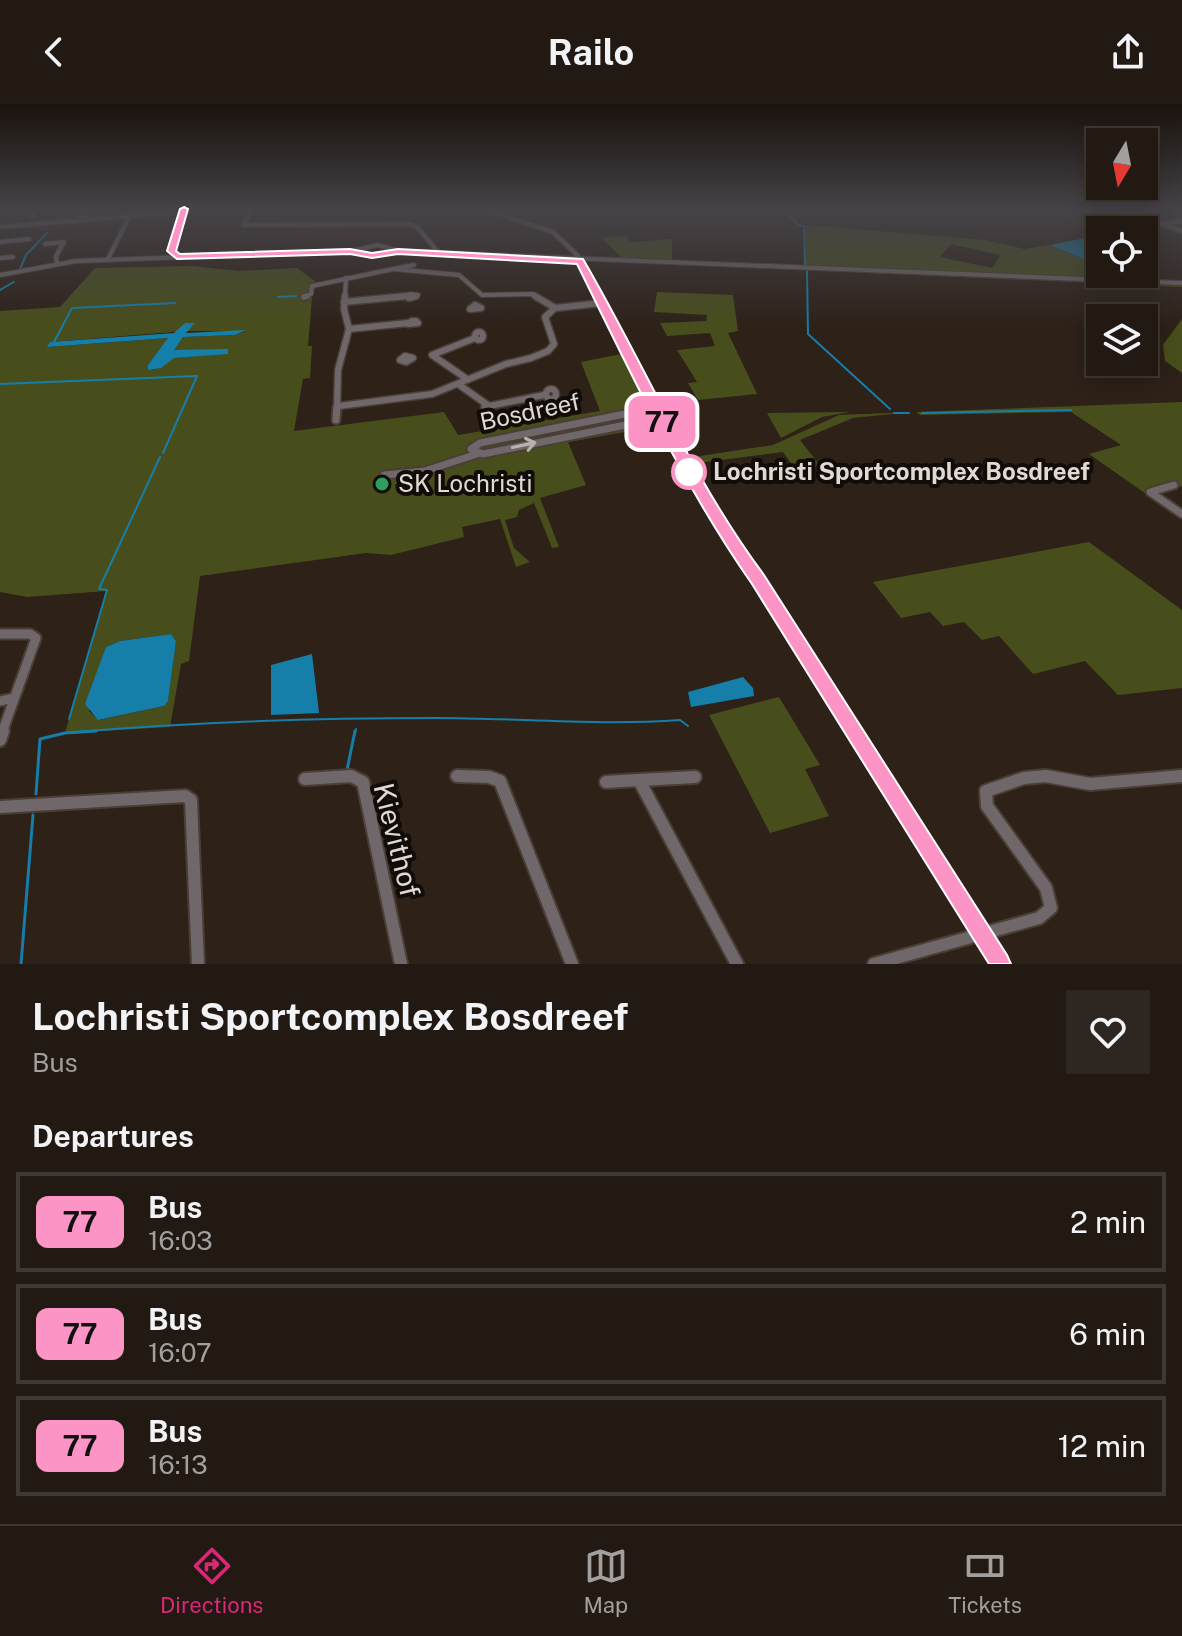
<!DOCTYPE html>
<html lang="en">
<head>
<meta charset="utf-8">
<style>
	:root { --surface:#221912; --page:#2e2620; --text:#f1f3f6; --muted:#a2a09f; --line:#3f3832; --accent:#db2777 }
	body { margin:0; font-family:"Public Sans",sans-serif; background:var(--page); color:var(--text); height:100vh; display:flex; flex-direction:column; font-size:30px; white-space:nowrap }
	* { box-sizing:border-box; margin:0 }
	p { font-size:26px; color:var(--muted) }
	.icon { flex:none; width:44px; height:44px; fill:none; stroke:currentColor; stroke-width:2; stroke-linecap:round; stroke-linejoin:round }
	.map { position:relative; height:860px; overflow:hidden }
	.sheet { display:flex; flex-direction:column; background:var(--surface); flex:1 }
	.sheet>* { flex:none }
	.badge { padding:0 16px; border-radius:12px; font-size:28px; line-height:52px }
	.needle { width:52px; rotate:190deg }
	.controls { position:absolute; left:1086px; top:24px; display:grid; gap:16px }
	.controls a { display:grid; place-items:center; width:72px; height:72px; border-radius:0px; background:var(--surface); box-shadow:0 4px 20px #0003,0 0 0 2px var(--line); font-size:40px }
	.map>.badge { position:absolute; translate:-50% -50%; box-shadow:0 0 0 4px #fff }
	h2 { padding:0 32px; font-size:30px; line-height:72px }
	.round { display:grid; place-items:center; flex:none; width:84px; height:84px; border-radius:0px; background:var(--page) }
	.summary { display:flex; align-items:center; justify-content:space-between; height:136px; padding:0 32px }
	h1 { font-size:38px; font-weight:700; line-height:60px }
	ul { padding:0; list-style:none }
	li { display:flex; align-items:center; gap:24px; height:100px; margin:0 16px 12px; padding:0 16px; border:4px solid var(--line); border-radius:0px }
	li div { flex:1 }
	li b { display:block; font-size:30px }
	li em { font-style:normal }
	li .badge { min-width:88px; font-weight:700; text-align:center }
	header { display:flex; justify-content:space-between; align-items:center; height:104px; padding:0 32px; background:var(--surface); font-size:36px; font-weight:700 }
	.menu { display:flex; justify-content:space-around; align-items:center; height:112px; border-top:2px solid var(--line); background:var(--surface); font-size:22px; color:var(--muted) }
	.menu a { display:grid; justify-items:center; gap:4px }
	.menu .current { color:var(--accent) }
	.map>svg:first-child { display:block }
</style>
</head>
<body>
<header><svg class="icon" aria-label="back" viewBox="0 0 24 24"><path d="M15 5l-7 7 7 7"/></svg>Railo<svg class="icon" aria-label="share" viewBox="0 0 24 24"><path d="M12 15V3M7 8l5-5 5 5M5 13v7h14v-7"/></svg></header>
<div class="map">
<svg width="1182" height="860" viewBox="0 0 1182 860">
	<rect width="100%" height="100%" fill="#2d2118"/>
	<g fill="#484e1b" fill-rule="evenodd">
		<path d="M805,121L986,136L1024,145L1049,141L1100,162V170L1182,177V183L620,158L622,154L601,134L627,132L630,138L672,135V156L806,161ZM951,140L1000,151V152L992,164L940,153Z"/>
		<path d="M192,162L239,167L297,164L316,178L311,179L309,189L304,194H312L308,242H312L310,274L303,275L294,327L444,308L458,331L600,307L581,258L621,250L659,322L568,338L586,381L540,394L559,443L552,444L534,399L519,406L517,413L505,416L514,444L530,458L516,463L500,415L462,423L464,433L391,451L366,449L200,472L189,557L181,560L170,623L65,629L106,487L27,493L0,488V207L60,203L95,164ZM186,227H245L235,231L183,233L173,246L228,249L174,254L153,266L148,261L169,234L48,243L50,238ZM171,530L176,537L168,596L164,602L99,616L89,607L106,543L120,537Z"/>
		<path d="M657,188L733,191L738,227L728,229L757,290L698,296L688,279L697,278L677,246L715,242L710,229L667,232L660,219L706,217L707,211L654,208Z"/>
		<path d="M1182,215V269L1165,257L1163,241Z"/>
		<path d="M1182,298V382L1149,392L1089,350L1121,341L1071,308L920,311L916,308Z"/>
		<path d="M850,308L822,313L781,334L767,309Z"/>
		<path d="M911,308L853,314L800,336L821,363L796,366L783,348L705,358L696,363L687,354L773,341L839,311Z"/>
		<path d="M1089,438L1182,506V584L1118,591L1085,557L1033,570L999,532L982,536L964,518L943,522L930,508L901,514L873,478Z"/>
		<path d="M779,593L820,661L805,665L829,712L770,729L709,611Z"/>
	</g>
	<g fill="#157ea9">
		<path d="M1100,131V141L1083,144L1100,153V162L1050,141Z"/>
		<path d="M185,219H195L186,229L246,226L235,231L183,233L174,246L228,245V250L174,254L161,264L148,266V261L168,234L47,243L50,238L174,229Z"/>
		<path d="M171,530L176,537L168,597L164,602L98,616L85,600L106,543L120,537Z"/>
		<path d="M312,550L319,609L271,611V561Z"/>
		<path d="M743,573L753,584L754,592L691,603L688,588Z"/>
	</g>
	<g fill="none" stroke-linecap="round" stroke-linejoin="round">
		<g stroke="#157ea9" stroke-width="2">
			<path d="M781,105L797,119"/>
			<path d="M1112,105L1158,121"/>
			<path d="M57,116L61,105"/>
			<path d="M798,121L804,122L805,161"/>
			<path d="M43,133L47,129"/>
			<path d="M20,165L26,151L42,134"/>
			<path d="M807,167L808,230L890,305"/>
			<path d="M0,186L14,178"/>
			<path d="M278,193L296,192"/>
			<path d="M54,238L72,204L175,199"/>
			<path d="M0,280L197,272L163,349"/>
			<path d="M894,309H909"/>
			<path d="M922,309L1071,306"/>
			<path d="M69,615L107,486L99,485L160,353"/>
			<path d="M64,629C187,618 312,614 436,614C518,614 598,622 680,616L688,622"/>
			<path d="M355,629L356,625"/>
		</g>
		<g stroke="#157ea9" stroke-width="3">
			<path d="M347,666L355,627"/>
			<path d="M36,690L40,635L65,629L96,627"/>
			<path d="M21,860L33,711"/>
		</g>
		<g stroke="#4a3e36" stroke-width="6">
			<g id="minor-far4">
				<path d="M253,105L243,121L410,120L417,123L439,149"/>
				<path d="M484,105L553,128L578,152L576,155L599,194"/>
				<path d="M32,112L37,105"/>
				<path d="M80,116L87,105"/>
				<path d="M1163,120L1182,117"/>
				<path d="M0,123L213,105"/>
				<path d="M0,138L29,135"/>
				<path d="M45,140L64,138L56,152L57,160"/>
				<path d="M352,147L372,152L398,147L1182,179"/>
				<path d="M174,152L171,147L184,105"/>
				<path d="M0,154L13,153"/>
				<path d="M108,155L130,111"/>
				<path d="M414,161L393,165L459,171L482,191L533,190L539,194"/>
				<path d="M0,171L76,157L352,147L378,141L398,147"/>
				<path d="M304,193L311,190L312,182L393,165"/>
				<path d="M345,194L346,174"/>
				<path d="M391,194L407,192"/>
				<path d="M409,194L410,190L418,191L410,194"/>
			</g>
		</g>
		<g stroke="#4a3e36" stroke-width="9">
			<g id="minor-far3">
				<path d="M410,192L409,194L416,192"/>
				<path d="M535,192L555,204"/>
				<path d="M598,192L656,305"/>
				<path d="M304,193L307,192"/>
				<path d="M344,198L407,192"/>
				<path d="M475,201L481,204L470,205Z"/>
				<path d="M412,217H416L418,219L408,220Z"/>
				<path d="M349,225L408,219"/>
				<circle cx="479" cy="232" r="4"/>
				<path d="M405,252L413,254L406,258L400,256Z"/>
				<path d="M467,275L432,251L475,234"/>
				<path d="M458,280L489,302L544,291"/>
				<circle cx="551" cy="290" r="5"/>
				<path d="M485,301V305"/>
				<path d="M339,302L432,290L506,260L531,254L548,247L554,240L545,213L555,204L602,199"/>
				<path d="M337,305L338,266L349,225L344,205L345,192"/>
				<path d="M649,305L655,304"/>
			</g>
		</g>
		<g stroke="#4a3e36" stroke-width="11">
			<g id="minor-far2">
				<path d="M485,303L486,318"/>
				<path d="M655,303L739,448"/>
				<path d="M655,304L480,339L471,345L483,350L660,314"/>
				<path d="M336,316L337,303"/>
				<path d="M1174,381L1150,388L1182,410"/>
				<path d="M382,382L384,371L425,367L477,350"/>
			</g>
		</g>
		<g stroke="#4a3e36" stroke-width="13">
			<g id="minor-far1">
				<path d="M737,446L854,629"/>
				<path d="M0,530H30L36,534L2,629"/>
				<path d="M0,597L14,594"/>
			</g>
		</g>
		<g stroke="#4a3e36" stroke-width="16">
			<g id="minor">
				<path d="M853,627L998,860"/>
				<path d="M0,636L3,627"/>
				<path d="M457,672L489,673L500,677L572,860"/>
				<path d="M695,673L639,676L737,860"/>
				<path d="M305,675L351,672L363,678L401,860"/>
				<path d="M606,678L639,676"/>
				<path d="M0,703L185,692L191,696L198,860"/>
				<path d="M874,860L1039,814L1051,804L1046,784L987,702L986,687L1024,674L1046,672L1090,680L1182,672"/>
			</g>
		</g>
		<g stroke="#4a3e36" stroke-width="4">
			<path id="tertiary" d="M1118,105H1124L1182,125V129Z"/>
		</g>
		<use href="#minor-far4" stroke="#6f6769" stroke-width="4"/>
		<use href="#minor-far3" stroke="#6f6769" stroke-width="6"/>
		<use href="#minor-far2" stroke="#6f6769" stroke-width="7"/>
		<use href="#minor-far1" stroke="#6f6769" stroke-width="9"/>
		<use href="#minor" stroke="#6f6769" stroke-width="12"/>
		<use href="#tertiary" fill="#6f6769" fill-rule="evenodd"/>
	</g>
	<defs><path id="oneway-shaft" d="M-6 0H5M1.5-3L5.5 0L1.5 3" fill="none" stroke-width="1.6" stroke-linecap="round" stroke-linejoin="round" transform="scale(2)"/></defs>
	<use stroke="#b9b1ae" href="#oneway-shaft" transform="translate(524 341) rotate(-12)"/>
	<linearGradient id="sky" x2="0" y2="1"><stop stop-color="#19120d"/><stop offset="0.47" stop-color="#464348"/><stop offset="1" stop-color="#464348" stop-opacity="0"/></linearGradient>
	<rect width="1182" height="225" fill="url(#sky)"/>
	<path fill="#fc95c5" stroke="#fff" stroke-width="2" d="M184,103L188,105L176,147L180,150L350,145L372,149L398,145L583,155C645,261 691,373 764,471L1007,851L1011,860H989L752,480C682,380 631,269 577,160L398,150L372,154L350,150L177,155L167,147L180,105Z"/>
	<circle fill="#fff" stroke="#fc95c5" stroke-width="4" cx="689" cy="368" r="16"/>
	<circle fill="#2e9e5b" stroke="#110c08" stroke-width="3" cx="382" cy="380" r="8"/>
	<g text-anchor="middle" stroke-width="8" stroke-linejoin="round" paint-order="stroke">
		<g font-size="24" fill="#e1d9d3" stroke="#110c08">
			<text transform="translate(530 308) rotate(-12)" y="8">Bosdreef</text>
		</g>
		<g font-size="24" font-weight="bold" fill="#e1d9d3" stroke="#110c08" text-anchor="start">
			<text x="713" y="376">Lochristi Sportcomplex Bosdreef</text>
		</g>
		<g font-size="24" fill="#e1d9d3" stroke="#110c08" text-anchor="start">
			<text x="398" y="388">SK Lochristi</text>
		</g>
		<g font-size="28" fill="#e1d9d3" stroke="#110c08">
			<text transform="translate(397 736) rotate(76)" y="10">Kievithof</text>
		</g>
	</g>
</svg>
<div class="controls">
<a><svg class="needle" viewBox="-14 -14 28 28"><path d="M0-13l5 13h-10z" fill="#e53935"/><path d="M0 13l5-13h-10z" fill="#a2a09f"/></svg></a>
<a><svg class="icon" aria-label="locate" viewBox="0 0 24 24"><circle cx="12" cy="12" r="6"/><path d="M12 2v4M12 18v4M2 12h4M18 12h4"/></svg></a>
<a><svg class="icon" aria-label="layers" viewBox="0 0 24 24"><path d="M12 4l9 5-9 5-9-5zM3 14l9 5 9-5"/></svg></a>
</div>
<b class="badge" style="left:662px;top:318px;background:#fc95c5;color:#111">77</b>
</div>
<section class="sheet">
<div class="summary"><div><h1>Lochristi Sportcomplex Bosdreef</h1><p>Bus</p></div><a class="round"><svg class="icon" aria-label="heart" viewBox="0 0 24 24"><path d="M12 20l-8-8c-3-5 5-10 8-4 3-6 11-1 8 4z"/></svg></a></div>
<h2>Departures</h2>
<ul>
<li><span class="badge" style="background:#fc95c5;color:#111">77</span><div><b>Bus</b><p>16:03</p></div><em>2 min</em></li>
<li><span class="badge" style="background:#fc95c5;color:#111">77</span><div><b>Bus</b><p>16:07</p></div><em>6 min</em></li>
<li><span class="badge" style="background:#fc95c5;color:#111">77</span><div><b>Bus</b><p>16:13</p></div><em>12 min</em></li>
</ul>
</section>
<nav class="menu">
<a class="current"><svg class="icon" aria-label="directions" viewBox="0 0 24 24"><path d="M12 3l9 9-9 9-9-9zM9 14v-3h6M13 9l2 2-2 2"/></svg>Directions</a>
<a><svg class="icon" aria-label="map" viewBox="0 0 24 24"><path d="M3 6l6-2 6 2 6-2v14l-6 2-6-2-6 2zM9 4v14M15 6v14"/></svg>Map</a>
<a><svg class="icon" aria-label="tickets" viewBox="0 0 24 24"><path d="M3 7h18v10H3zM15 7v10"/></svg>Tickets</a>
</nav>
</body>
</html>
